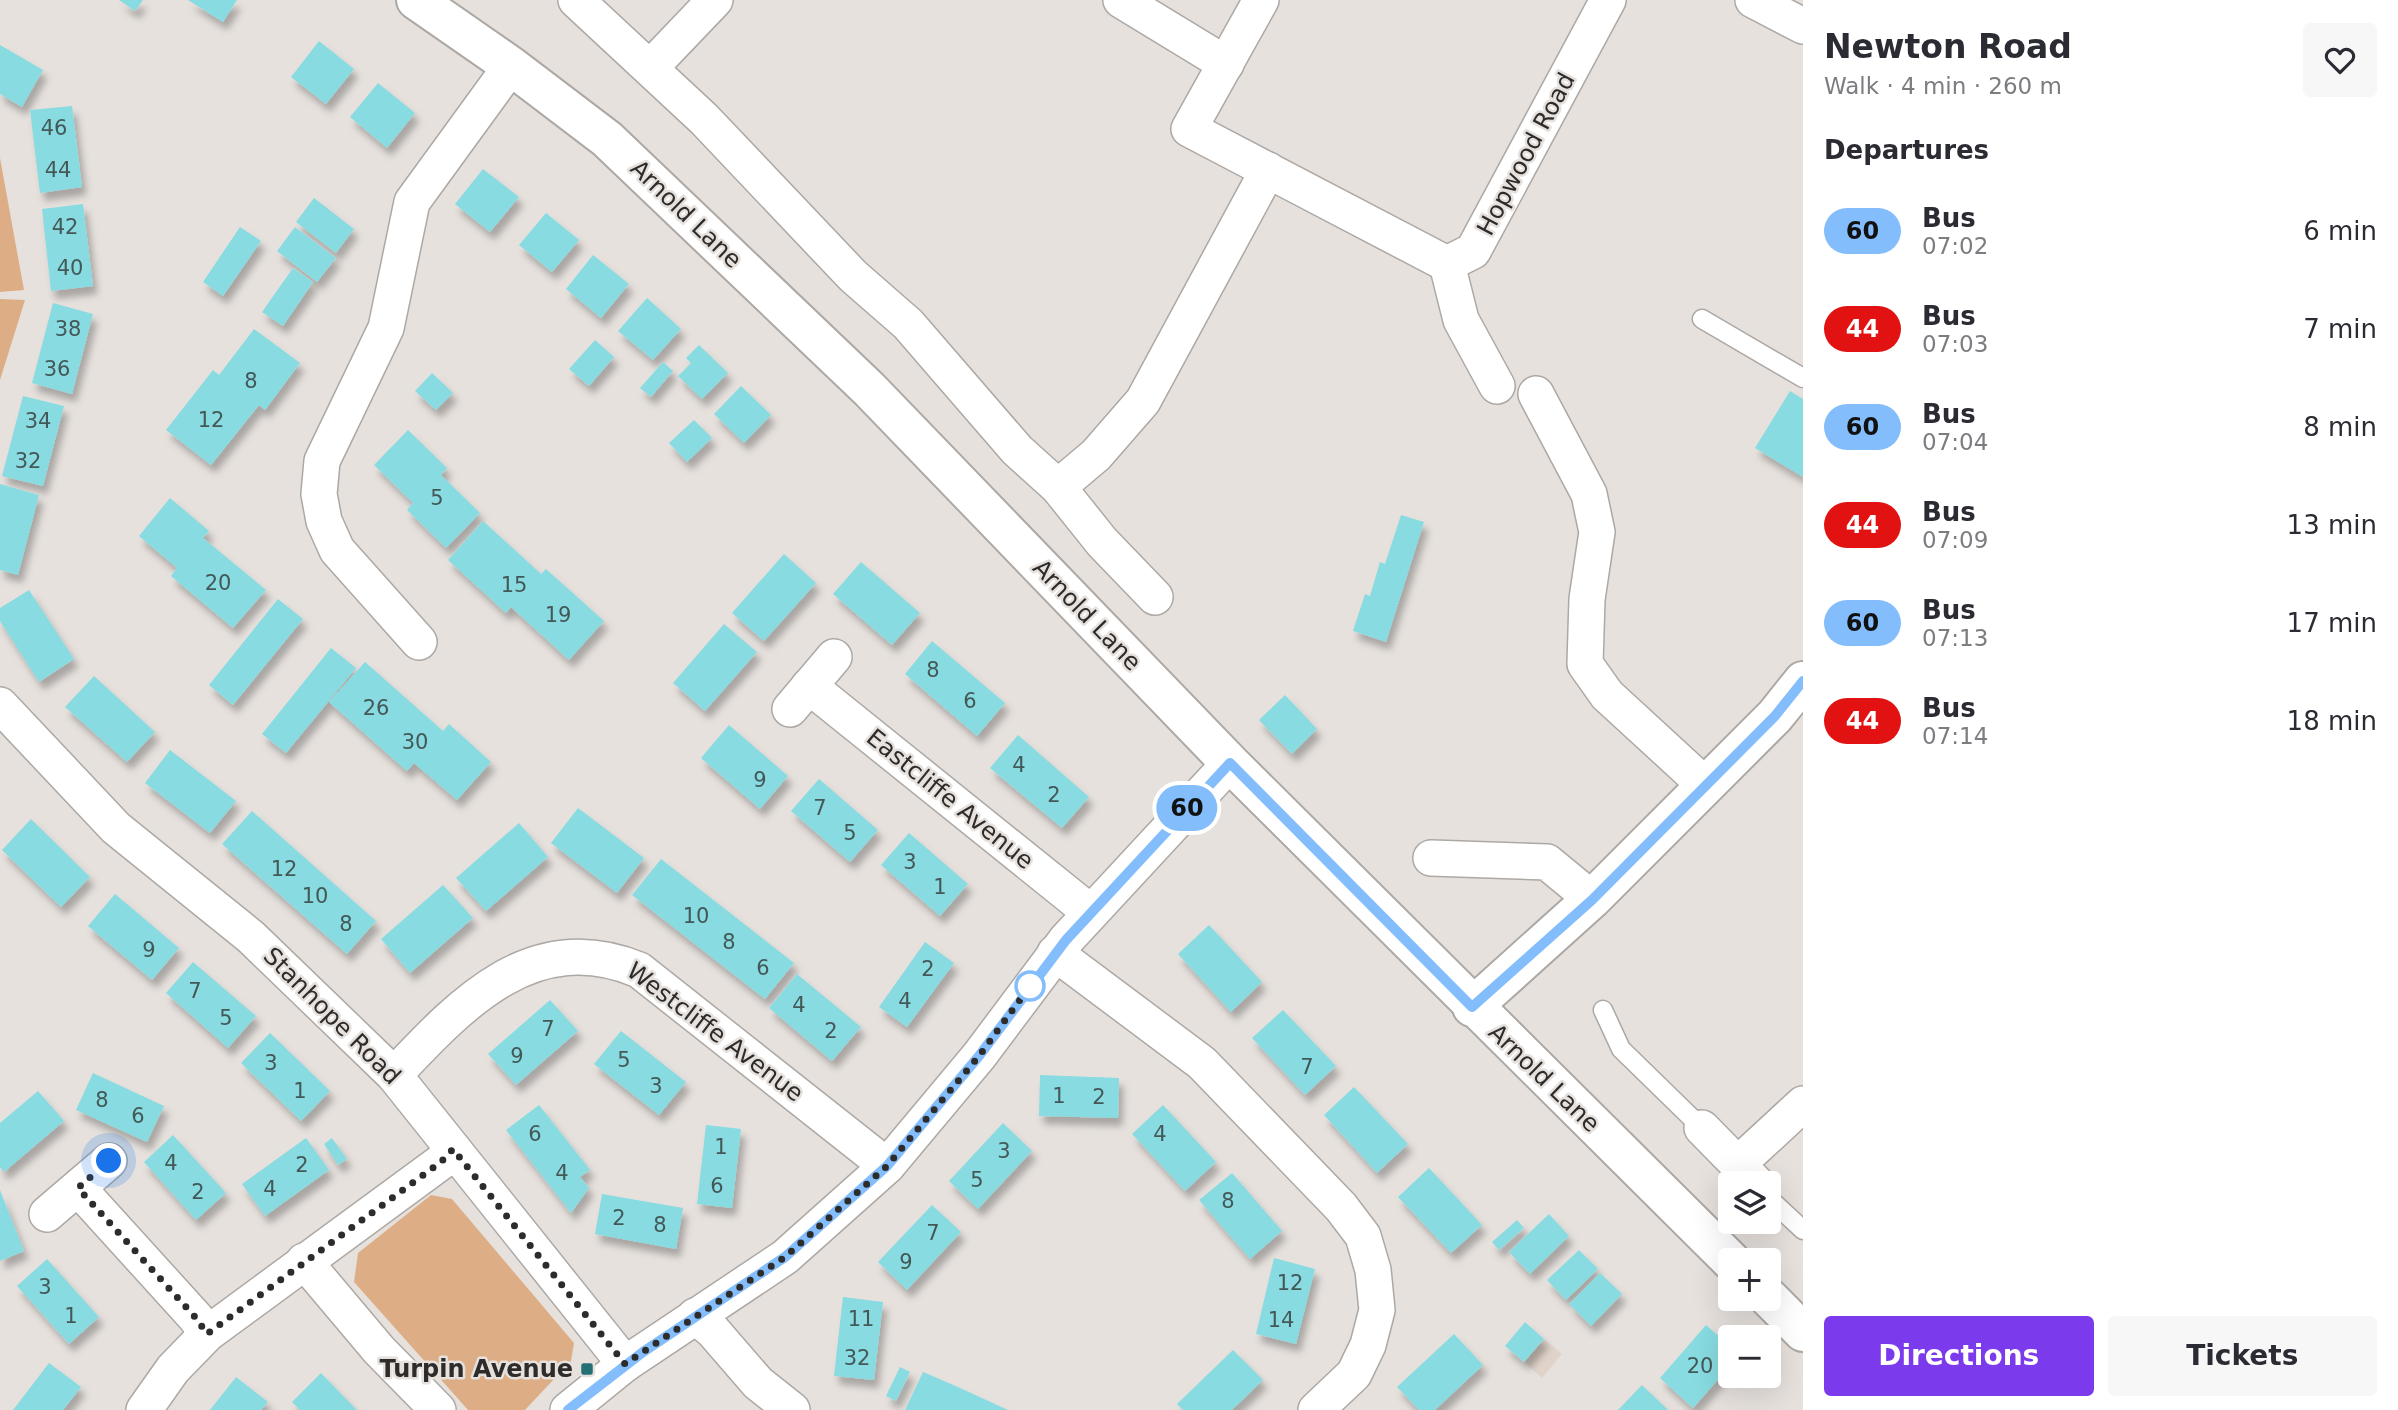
<!DOCTYPE html>
<html lang="en">
<head>
<meta charset="utf-8">
<style>
	:root { --surface:#fff; --page:#f7f7f7; --text:#2b2b33; --muted:#7c7c81; --accent:#7c3aed }
	body { margin:0; font-family:"DejaVu Sans",sans-serif; background:var(--page); color:var(--text); height:100vh; display:flex; flex-direction:column; font-size:26px; white-space:nowrap }
	* { box-sizing:border-box; margin:0 }
	p { font-size:23px; color:var(--muted) }
	.icon { flex:none; width:38px; height:38px; fill:none; stroke:currentColor; stroke-width:2; stroke-linecap:round; stroke-linejoin:round }
	.map { position:relative; flex:1; overflow:hidden }
	.panel { display:flex; flex-direction:column; background:var(--surface); width:595px }
	.panel>* { flex:none }
	.badge { padding:0 14px; border-radius:23px; font-size:24px; line-height:46px }
	.tools { position:absolute; left:1718px; top:1171px; display:grid; gap:14px }
	.tools a { display:grid; place-items:center; width:63px; height:63px; border-radius:7px; background:var(--surface); box-shadow:0 7px 28px #0002; font-size:35px }
	.you { position:absolute; width:35px; height:35px; margin:-18px; border:5px solid #fff; border-radius:50%; background:#1a73e8; box-shadow:0 0 0 10px #1a73e833 }
	.map>.badge { position:absolute; translate:-50% -50%; box-shadow:0 0 0 4px #fff }
	h2 { padding:0 21px; font-size:26px; line-height:63px }
	.round { display:grid; place-items:center; flex:none; width:74px; height:74px; border-radius:7px; background:var(--page) }
	.summary { display:flex; align-items:center; justify-content:space-between; height:119px; padding:0 21px }
	h1 { font-size:33px; font-weight:800; line-height:52px }
	.primary-button { display:flex; gap:14px; margin-top:auto; padding:14px 21px }
	.primary-button a { flex:1; height:80px; border-radius:7px; background:var(--accent); color:#fff; font-size:28px; font-weight:800; line-height:80px; text-align:center }
	.primary-button a+a { background:var(--page); color:var(--text) }
	ul { padding:0; list-style:none }
	li { display:flex; align-items:center; gap:21px; height:98px; padding:0 21px }
	li div { flex:1 }
	li b { display:block; font-size:26px }
	li em { font-style:normal }
	li .badge { min-width:77px; font-weight:700; text-align:center }
	main { display:flex; flex:1; min-height:0 }
	.map>svg:first-child { display:block }
</style>
</head>
<body>
<main>
<div class="map">
<svg width="1803" height="1410" viewBox="0 0 1803 1410">
	<defs>
		<filter id="shadow"><feDropShadow dx="4.5" dy="8" stdDeviation="3.5" flood-color="#0004"/></filter>
	</defs>
	<rect width="100%" height="100%" fill="#e6e1dd"/>
	<path fill="#dfd3ca" d="M1544,1339L1562,1354L1542,1378L1524,1362Z"/>
	<g fill="#ddae86">
		<path d="M0,158L24,290L0,292Z"/>
		<path d="M0,299L25,300L0,380Z"/>
		<path d="M431,1195L452,1199L574,1343L571,1361L525,1410H468L354,1282L358,1253Z"/>
	</g>
	<g fill="#87dbe1" filter="url(#shadow)">
		<path d="M119,0H143L135,11Z"/>
		<path d="M188,0H237L223,22Z"/>
		<path d="M319,41L354,69L326,104L291,77Z"/>
		<path d="M0,45L43,70L22,107L0,94Z"/>
		<path d="M378,83L415,113L387,148L350,117Z"/>
		<path d="M72,106L82,187L40,193L30,110Z"/>
		<path d="M483,169L519,197L490,232L455,204Z"/>
		<path d="M314,198L354,229L336,253L296,222Z"/>
		<path d="M83,204L93,286L51,291L42,209Z"/>
		<path d="M546,213L579,240L552,272L519,245Z"/>
		<path d="M240,227L261,241L223,296L203,282Z"/>
		<path d="M295,227L336,258L317,282L277,251Z"/>
		<path d="M593,255L629,284L601,318L566,289Z"/>
		<path d="M293,268L313,282L283,326L262,312Z"/>
		<path d="M647,298L681,329L653,360L618,331Z"/>
		<path d="M53,303L93,314L72,394L32,383Z"/>
		<path d="M254,329L300,363L265,410L259,405L211,465L166,430L213,370L219,375Z"/>
		<path d="M595,340L614,357L589,386L569,369Z"/>
		<path d="M699,345L728,373L702,399L678,376L691,363L686,358Z"/>
		<path d="M663,362L673,371L651,397L640,388Z"/>
		<path d="M432,373L453,393L436,410L415,391Z"/>
		<path d="M741,386L771,415L744,443L714,414Z"/>
		<path d="M1790,391L1803,399V477L1755,448Z"/>
		<path d="M23,396L64,406L43,486L2,476Z"/>
		<path d="M694,420L712,438L687,462L669,443Z"/>
		<path d="M408,430L447,468L441,475L480,513L446,548L407,510L413,503L374,465Z"/>
		<path d="M0,484L39,495L18,575L0,570Z"/>
		<path d="M170,498L209,531L203,538L266,590L233,628L171,576L177,568L139,536Z"/>
		<path d="M1401,515L1424,522L1386,642L1353,631L1365,594L1370,596L1380,562L1385,564Z"/>
		<path d="M483,521L541,574L546,569L604,621L569,660L511,607L506,613L448,560Z"/>
		<path d="M784,554L816,583L764,641L732,613Z"/>
		<path d="M861,562L920,613L892,645L833,594Z"/>
		<path d="M29,590L74,659L39,682L0,621V608Z"/>
		<path d="M278,599L303,619L233,705L209,685Z"/>
		<path d="M724,624L757,652L705,711L673,683Z"/>
		<path d="M932,641L1005,703L977,736L905,674Z"/>
		<path d="M331,648L356,668L286,753L262,734Z"/>
		<path d="M365,662L443,731L449,724L491,762L457,800L414,763L407,771L329,702Z"/>
		<path d="M94,676L155,732L127,762L65,707Z"/>
		<path d="M1285,695L1317,729L1292,754L1259,720Z"/>
		<path d="M729,725L788,776L760,809L701,758Z"/>
		<path d="M1018,735L1089,797L1062,828L990,768Z"/>
		<path d="M170,750L236,801L210,833L145,783Z"/>
		<path d="M819,779L878,830L850,862L791,811Z"/>
		<path d="M578,808L644,858L617,893L551,843Z"/>
		<path d="M252,811L376,921L347,954L222,844Z"/>
		<path d="M31,819L90,877L61,907L2,850Z"/>
		<path d="M519,823L548,857L486,911L456,878Z"/>
		<path d="M909,833L968,884L940,916L881,865Z"/>
		<path d="M661,859L794,963L765,999L632,895Z"/>
		<path d="M443,885L473,918L410,973L381,939Z"/>
		<path d="M115,894L179,948L152,980L88,926Z"/>
		<path d="M1209,925L1262,982L1231,1012L1178,954Z"/>
		<path d="M925,942L954,963L907,1027L879,1007Z"/>
		<path d="M193,962L256,1016L228,1048L166,993Z"/>
		<path d="M797,974L861,1027L832,1061L769,1008Z"/>
		<path d="M550,1000L578,1031L516,1085L488,1054Z"/>
		<path d="M1283,1010L1336,1066L1305,1095L1252,1038Z"/>
		<path d="M621,1031L686,1082L659,1115L594,1064Z"/>
		<path d="M270,1033L330,1091L301,1121L241,1063Z"/>
		<path d="M93,1073L164,1106L147,1142L76,1110Z"/>
		<path d="M1040,1075L1119,1078L1118,1118L1039,1116Z"/>
		<path d="M1354,1087L1408,1144L1377,1173L1324,1115Z"/>
		<path d="M38,1091L64,1121L4,1172L0,1167V1123Z"/>
		<path d="M539,1105L590,1170L580,1177L589,1188L571,1213L506,1130Z"/>
		<path d="M1163,1105L1216,1162L1185,1191L1132,1134Z"/>
		<path d="M1003,1123L1032,1151L978,1209L949,1181Z"/>
		<path d="M706,1125L741,1129L732,1208L697,1204Z"/>
		<path d="M173,1135L226,1193L196,1220L144,1162Z"/>
		<path d="M306,1138L329,1170L265,1216L242,1184Z"/>
		<path d="M332,1138L347,1159L338,1165L324,1144Z"/>
		<path d="M1429,1168L1482,1225L1451,1253L1398,1197Z"/>
		<path d="M1232,1173L1282,1231L1250,1259L1199,1200Z"/>
		<path d="M0,1190L24,1251L0,1261Z"/>
		<path d="M602,1194L683,1208L676,1249L595,1234Z"/>
		<path d="M932,1205L961,1232L907,1290L878,1262Z"/>
		<path d="M1549,1214L1569,1236L1530,1274L1509,1252Z"/>
		<path d="M1517,1220L1524,1228L1499,1250L1492,1242Z"/>
		<path d="M1579,1250L1598,1269L1566,1300L1547,1280Z"/>
		<path d="M1274,1258L1315,1269L1296,1344L1256,1334Z"/>
		<path d="M47,1259L99,1317L69,1344L17,1286Z"/>
		<path d="M1600,1273L1622,1294L1591,1326L1569,1304Z"/>
		<path d="M843,1297L883,1302L874,1380L834,1376Z"/>
		<path d="M1525,1322L1544,1339L1524,1362L1505,1346Z"/>
		<path d="M1706,1325L1731,1347V1365L1693,1408L1660,1378Z"/>
		<path d="M1454,1334L1483,1365L1435,1410H1419L1397,1387Z"/>
		<path d="M1233,1350L1263,1380L1232,1410H1183L1177,1404Z"/>
		<path d="M49,1363L81,1387L63,1410H13Z"/>
		<path d="M900,1367L910,1372L896,1401L886,1396Z"/>
		<path d="M923,1372L960,1388L1008,1410H905Z"/>
		<path d="M321,1373L348,1401L357,1410H300L292,1402Z"/>
		<path d="M236,1377L268,1402L261,1410H210Z"/>
		<path d="M1642,1385L1668,1410H1618Z"/>
	</g>
	<g fill="none" stroke-linecap="round" stroke-linejoin="round">
		<g stroke="#ada8a4" stroke-width="21">
			<g id="service">
				<path d="M1702,319L1803,378"/>
				<path d="M1603,1010L1621,1049L1702,1128"/>
				<path d="M1774,1203L1803,1230"/>
			</g>
		</g>
		<g stroke="#ada8a4" stroke-width="38">
			<g id="minor">
				<path d="M576,0L704,119L853,276L908,324L1017,450L1058,487L1102,542L1155,597"/>
				<path d="M1121,0L1226,64"/>
				<path d="M1261,0L1189,129L1447,264L1473,251L1608,0"/>
				<path d="M1753,0L1803,26"/>
				<path d="M650,68L715,0"/>
				<path d="M1447,264L1461,320L1497,386"/>
				<path d="M1536,394L1589,494L1597,532L1587,599L1585,664L1607,695L1705,785"/>
				<path d="M1058,487L1096,455L1143,401L1268,170"/>
				<path d="M419,642L337,550L324,521L319,494L322,461L386,328L412,202L511,66"/>
				<path d="M809,686L1090,912"/>
				<path d="M0,705L116,828L251,937L394,1075L625,1364"/>
				<path d="M790,709L834,657"/>
				<path d="M1431,858L1547,862L1592,899"/>
				<path d="M1055,953L1202,1063L1341,1207L1363,1236L1373,1270L1377,1310L1368,1345L1354,1374L1316,1410"/>
				<path d="M394,1075C462,1003 533,926 639,970L887,1166"/>
				<path d="M1702,1128L1756,1183"/>
				<path d="M1738,1164L1803,1104"/>
				<path d="M78,1188L196,1318L207,1334"/>
				<path d="M47,1214L109,1161"/>
				<path d="M304,1261L379,1350L438,1410"/>
				<path d="M695,1316L713,1331L758,1383L792,1410"/>
				<path d="M144,1410L173,1369L207,1334L441,1162L453,1149"/>
				<path d="M568,1410L625,1364L785,1257L887,1166L979,1056L1066,940L1230,763"/>
			</g>
		</g>
		<g stroke="#ada8a4" stroke-width="42">
			<g id="tertiary">
				<path d="M416,0L511,66L607,139L869,389L1230,763L1731,1261"/>
				<path d="M1472,1007L1592,899L1775,716L1803,681"/>
				<path d="M1769,1298L1803,1332"/>
			</g>
		</g>
		<use href="#service" stroke="#fff" stroke-width="18"/>
		<use href="#minor" stroke="#fff" stroke-width="35"/>
		<use href="#tertiary" stroke="#fff" stroke-width="38"/>
	</g>
	<g fill="none" stroke-linecap="round" stroke-linejoin="round">
		<g stroke="#fff" stroke-width="16">
			<path id="line" d="M568,1410L643,1352L785,1257L887,1166L979,1056L1066,940L1230,763L1472,1007L1592,900L1775,716L1803,681"/>
		</g>
		<use href="#line" stroke="#83bdfb" stroke-width="10"/>
		<path stroke="#2e2c2b" stroke-width="7" stroke-dasharray="0 12.6" d="M109,1161L78,1188L196,1318L207,1334L441,1162L453,1149L625,1364L785,1257L887,1166L979,1056L1030,986"/>
	</g>
	<circle fill="#fff" stroke="#83bdfb" stroke-width="3.5" cx="1030" cy="986" r="14"/>
	<rect fill="#257074" stroke="#e6e1dd" stroke-width="2.5" x="580" y="1362" width="14" height="14" rx="3.5"/>
	<g text-anchor="middle" stroke-width="5" stroke-linejoin="round" paint-order="stroke">
		<g font-size="21" fill="#445858">
			<text x="54" y="135">46</text>
			<text x="58" y="177">44</text>
			<text x="65" y="234">42</text>
			<text x="70" y="275">40</text>
			<text x="68" y="336">38</text>
			<text x="57" y="376">36</text>
			<text x="251" y="388">8</text>
			<text x="211" y="427">12</text>
			<text x="38" y="428">34</text>
			<text x="28" y="468">32</text>
			<text x="437" y="505">5</text>
			<text x="218" y="590">20</text>
			<text x="514" y="592">15</text>
			<text x="558" y="622">19</text>
			<text x="933" y="677">8</text>
			<text x="970" y="708">6</text>
			<text x="376" y="715">26</text>
			<text x="415" y="749">30</text>
			<text x="1019" y="772">4</text>
			<text x="760" y="787">9</text>
			<text x="1054" y="802">2</text>
			<text x="820" y="815">7</text>
			<text x="850" y="840">5</text>
			<text x="910" y="869">3</text>
			<text x="284" y="876">12</text>
			<text x="940" y="894">1</text>
			<text x="315" y="903">10</text>
			<text x="696" y="923">10</text>
			<text x="346" y="931">8</text>
			<text x="729" y="949">8</text>
			<text x="149" y="957">9</text>
			<text x="763" y="975">6</text>
			<text x="928" y="976">2</text>
			<text x="195" y="998">7</text>
			<text x="905" y="1008">4</text>
			<text x="799" y="1012">4</text>
			<text x="226" y="1025">5</text>
			<text x="548" y="1036">7</text>
			<text x="831" y="1038">2</text>
			<text x="517" y="1063">9</text>
			<text x="624" y="1067">5</text>
			<text x="271" y="1070">3</text>
			<text x="1307" y="1074">7</text>
			<text x="656" y="1093">3</text>
			<text x="300" y="1098">1</text>
			<text x="1059" y="1103">1</text>
			<text x="1099" y="1104">2</text>
			<text x="102" y="1107">8</text>
			<text x="138" y="1123">6</text>
			<text x="535" y="1141">6</text>
			<text x="1160" y="1141">4</text>
			<text x="721" y="1154">1</text>
			<text x="1004" y="1158">3</text>
			<text x="171" y="1170">4</text>
			<text x="302" y="1172">2</text>
			<text x="562" y="1180">4</text>
			<text x="977" y="1187">5</text>
			<text x="717" y="1193">6</text>
			<text x="270" y="1196">4</text>
			<text x="198" y="1199">2</text>
			<text x="1228" y="1208">8</text>
			<text x="619" y="1225">2</text>
			<text x="660" y="1232">8</text>
			<text x="933" y="1240">7</text>
			<text x="906" y="1269">9</text>
			<text x="1290" y="1290">12</text>
			<text x="45" y="1294">3</text>
			<text x="71" y="1323">1</text>
			<text x="861" y="1326">11</text>
			<text x="1281" y="1327">14</text>
			<text x="857" y="1365">32</text>
			<text x="1700" y="1373">20</text>
		</g>
		<g font-size="24" fill="#2e2c2b" stroke="#e6e1dd">
			<text transform="translate(1526 154) rotate(-62)" y="8">Hopwood Road</text>
			<text transform="translate(686 214) rotate(44)" y="8">Arnold Lane</text>
			<text transform="translate(1087 615) rotate(46)" y="8">Arnold Lane</text>
			<text transform="translate(950 799) rotate(39)" y="8">Eastcliffe Avenue</text>
			<text transform="translate(332 1016) rotate(45)" y="8">Stanhope Road</text>
			<text transform="translate(715 1032) rotate(37)" y="8">Westcliffe Avenue</text>
			<text transform="translate(1544 1078) rotate(44)" y="8">Arnold Lane</text>
		</g>
		<g font-size="24" font-weight="bold" fill="#2e2c2b" stroke="#e6e1dd" text-anchor="end">
			<text x="573" y="1377">Turpin Avenue</text>
		</g>
	</g>
</svg>
<div class="tools">
<a><svg class="icon" aria-label="layers" viewBox="0 0 24 24"><path d="M12 4l9 5-9 5-9-5zM3 14l9 5 9-5"/></svg></a>
<a>+</a>
<a>−</a>
</div>
<div class="you" style="left:109px;top:1161px"></div>
<b class="badge" style="left:1187px;top:808px;background:#83bdfb;color:#111">60</b>
</div>
<section class="panel">
<div class="summary"><div><h1>Newton Road</h1><p>Walk · 4 min · 260 m</p></div><a class="round"><svg class="icon" aria-label="heart" viewBox="0 0 24 24"><path d="M12 20l-8-8c-3-5 5-10 8-4 3-6 11-1 8 4z"/></svg></a></div>
<h2>Departures</h2>
<ul>
<li><span class="badge" style="background:#83bdfb;color:#111">60</span><div><b>Bus</b><p>07:02</p></div><em>6 min</em></li>
<li><span class="badge" style="background:#e21212;color:#fff">44</span><div><b>Bus</b><p>07:03</p></div><em>7 min</em></li>
<li><span class="badge" style="background:#83bdfb;color:#111">60</span><div><b>Bus</b><p>07:04</p></div><em>8 min</em></li>
<li><span class="badge" style="background:#e21212;color:#fff">44</span><div><b>Bus</b><p>07:09</p></div><em>13 min</em></li>
<li><span class="badge" style="background:#83bdfb;color:#111">60</span><div><b>Bus</b><p>07:13</p></div><em>17 min</em></li>
<li><span class="badge" style="background:#e21212;color:#fff">44</span><div><b>Bus</b><p>07:14</p></div><em>18 min</em></li>
</ul>
<div class="primary-button"><a>Directions</a><a>Tickets</a></div>
</section>
</main>
</body>
</html>
